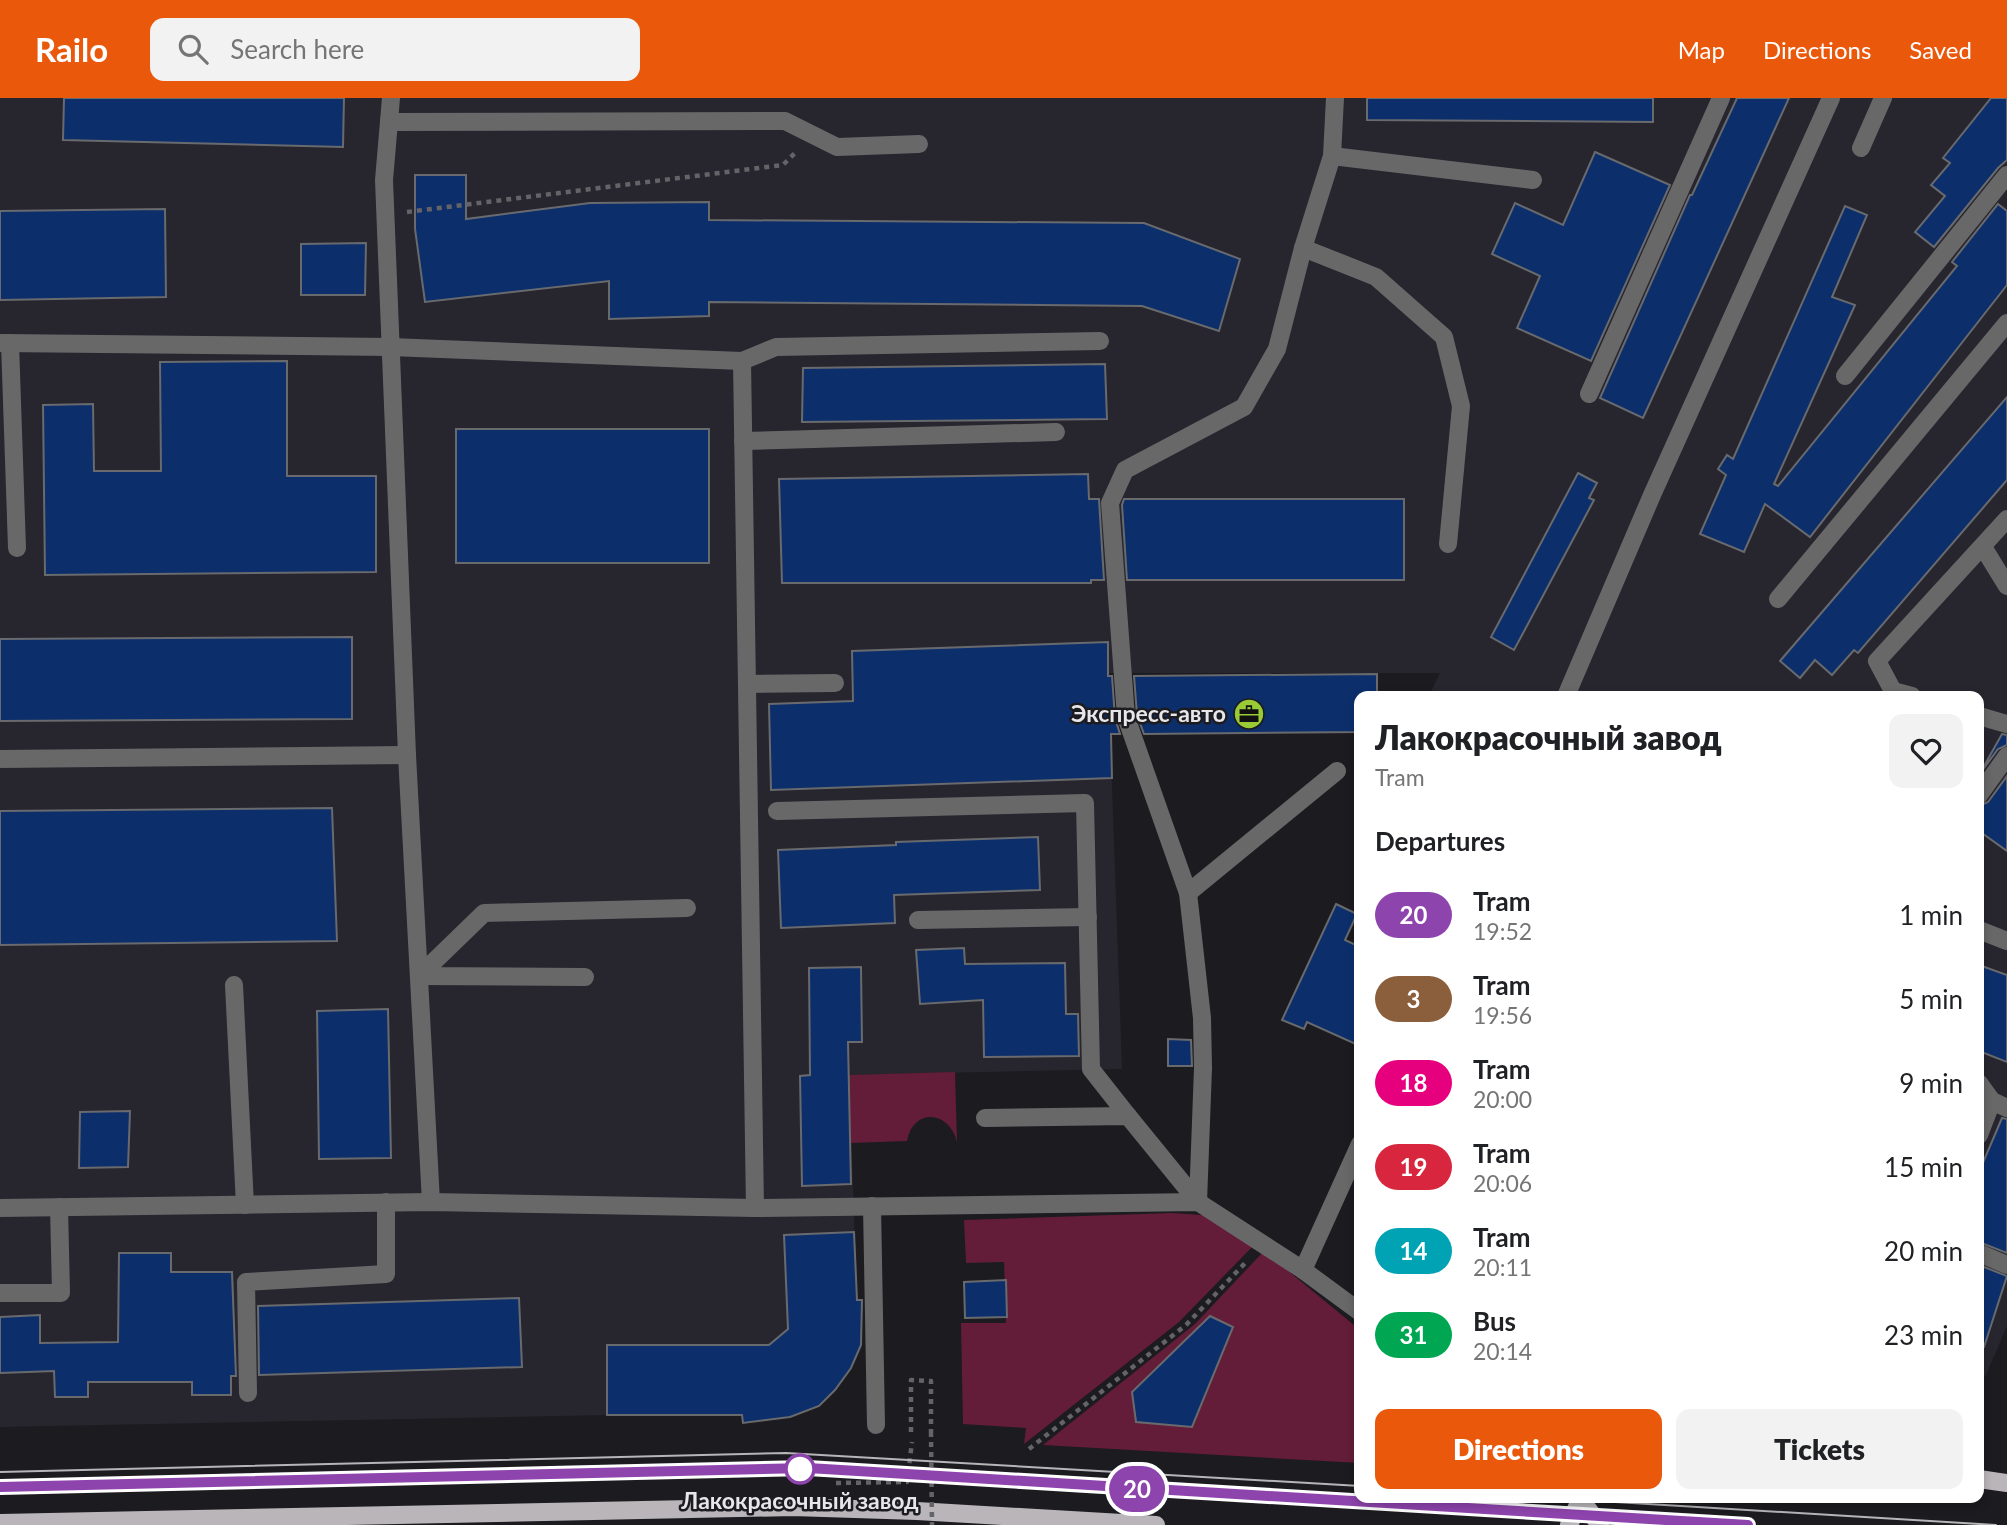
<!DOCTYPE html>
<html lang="en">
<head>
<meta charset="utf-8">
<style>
	:root { --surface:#fff; --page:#f2f2f2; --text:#202124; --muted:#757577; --accent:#ea580c }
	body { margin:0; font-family:Lato,sans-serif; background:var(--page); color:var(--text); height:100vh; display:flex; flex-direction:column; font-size:26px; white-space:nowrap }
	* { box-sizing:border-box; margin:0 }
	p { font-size:23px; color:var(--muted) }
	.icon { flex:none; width:38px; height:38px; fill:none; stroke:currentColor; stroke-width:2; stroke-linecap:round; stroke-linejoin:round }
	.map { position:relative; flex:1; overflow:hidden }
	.side { position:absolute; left:1354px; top:593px; width:630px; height:812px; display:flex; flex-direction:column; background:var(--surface); border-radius:14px; box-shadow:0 4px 10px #0003 }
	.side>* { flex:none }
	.badge { padding:0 14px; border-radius:23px; font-size:24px; line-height:46px }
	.map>.badge { position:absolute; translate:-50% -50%; box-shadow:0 0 0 4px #fff }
	h2 { padding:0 21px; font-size:26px; line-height:63px }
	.round { display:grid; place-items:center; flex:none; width:74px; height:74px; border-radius:14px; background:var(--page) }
	.overview { display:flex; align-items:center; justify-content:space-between; height:119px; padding:0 21px }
	h1 { font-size:33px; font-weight:800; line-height:52px }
	.primary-button { display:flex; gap:14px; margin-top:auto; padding:14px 21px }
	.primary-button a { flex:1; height:80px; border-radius:14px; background:var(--accent); color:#fff; font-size:28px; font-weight:800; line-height:80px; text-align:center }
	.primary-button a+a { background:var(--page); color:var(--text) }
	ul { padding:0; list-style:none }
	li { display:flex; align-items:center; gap:21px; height:84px; padding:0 21px }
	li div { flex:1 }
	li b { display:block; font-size:26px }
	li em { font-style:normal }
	li .badge { min-width:77px; font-weight:700; text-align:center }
	header { display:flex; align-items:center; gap:42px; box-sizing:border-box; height:98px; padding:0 35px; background:var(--accent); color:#fff }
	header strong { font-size:33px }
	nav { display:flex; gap:38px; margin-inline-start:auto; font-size:24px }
	.search { width:490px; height:63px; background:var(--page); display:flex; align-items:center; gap:18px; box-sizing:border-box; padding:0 24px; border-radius:14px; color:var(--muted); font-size:26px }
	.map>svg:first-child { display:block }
</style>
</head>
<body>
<header>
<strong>Railo</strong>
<div class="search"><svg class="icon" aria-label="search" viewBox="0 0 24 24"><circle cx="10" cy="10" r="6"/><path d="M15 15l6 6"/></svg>Search here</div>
<nav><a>Map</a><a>Directions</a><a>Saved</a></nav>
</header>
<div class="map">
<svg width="2007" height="1427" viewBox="0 0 2007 1427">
	<rect width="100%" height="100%" fill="#1c1b1f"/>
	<path fill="#27252e" d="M0,0H2007V1228L1986,1277L1979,1282V598H1429L1440,575H1108L1122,971L849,977L857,1202H863L861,1246L851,1270L835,1292L819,1308L790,1319L743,1325L742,1317H607L0,1329Z"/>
	<g fill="#641d38">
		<path d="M955,974L957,1044C949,1012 913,1010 907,1043L850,1045L849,977Z"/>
		<path d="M1172,1115L1202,1117L1255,1146L1179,1224L1024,1346L1026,1330L963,1326L961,1225H1006L1004,1164L966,1165L964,1122Z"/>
		<path d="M1264,1153L1360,1232V1365L1043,1347L1195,1226Z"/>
	</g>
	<g fill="#0c2f6b" stroke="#686a6e" stroke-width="2">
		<path d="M64,0H344L343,49L63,42Z"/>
		<path d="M1367,0H1653V24L1367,22Z"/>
		<path d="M1737,0H1789L1643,320L1600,300L1690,97H1692Z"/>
		<path d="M1991,0H2007V62L1998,70L1934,149L1915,134L1945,98L1931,87L1950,65L1943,60Z"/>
		<path d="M1595,54L1670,87L1591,263L1517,230L1540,178L1492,156L1515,105L1563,127Z"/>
		<path d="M415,77H466V121L590,105L709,104V122L1144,125L1240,161L1219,233L1142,208L709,204V218L609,221V183L425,204L415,131Z"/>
		<path d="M1998,106L2007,113V187L1810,439L1765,406L1744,454L1700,436L1726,377L1718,371L1727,357L1733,361L1845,108L1867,117L1832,199L1855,207L1774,386L1778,388L1957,168L1952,164Z"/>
		<path d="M165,111L166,199L0,202V113Z"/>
		<path d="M366,145L365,197H301V146Z"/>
		<path d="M287,263V378H376V474L45,477L43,307L93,306L94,373H161L160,264Z"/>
		<path d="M1105,266L1107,321L802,324L803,270Z"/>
		<path d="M2007,299V382L1858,555L1854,552L1832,577L1815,562L1800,580L1780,563Z"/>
		<rect x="456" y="331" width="253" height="134"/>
		<path d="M1578,375L1597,385L1589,400L1594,402L1514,552L1491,539Z"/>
		<path d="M1088,376L1089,401H1099L1104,482H1091V485H782L779,381Z"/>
		<path d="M1124,401H1404V482H1127L1122,407Z"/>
		<path d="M352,539V621L0,623V541Z"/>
		<path d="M1108,544V578H1112L1115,620L1120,636H1111L1112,680L771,692L769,606L853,603L852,553Z"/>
		<path d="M1377,576V598H1360V634L1144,636L1137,617L1134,578Z"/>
		<path d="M2002,636L2007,637V647L1998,651L1979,677Z"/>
		<path d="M2007,678V753L1979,733V708L1988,704Z"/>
		<path d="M332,710L337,843L0,847V713Z"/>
		<path d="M1038,739L1040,792L894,797L895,825L781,830L778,752L896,747V744Z"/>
		<path d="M1336,806L1357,816L1345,842L1360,849V948L1307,924L1304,931L1282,922Z"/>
		<path d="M964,850L965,866L1065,865L1066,916H1078L1079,958L984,959L983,902L920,906L916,852Z"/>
		<path d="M1979,867L2007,877V964L1979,953Z"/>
		<path d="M861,869L862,944H848L851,1086L802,1088L800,978L810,977L809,870Z"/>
		<path d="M388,911L391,1060L319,1061L317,913Z"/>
		<path d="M1168,941L1191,942L1192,968H1168Z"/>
		<path d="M130,1013L128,1069L79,1070L80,1014Z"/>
		<path d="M2002,1020L2007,1021V1155L1979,1144V1074Z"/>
		<path d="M854,1134L857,1202H862L861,1247L851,1270L835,1292L819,1308L790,1319L743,1325L742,1317H607V1247H769L788,1231L784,1137Z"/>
		<path d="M119,1155H171V1174H232L236,1278H231V1297H192V1284H88V1299H55L54,1273L0,1275V1219L40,1217V1245L118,1244Z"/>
		<path d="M1979,1167L2007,1178L1984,1249H1979Z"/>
		<path d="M1006,1182L1007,1219L965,1220L964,1184Z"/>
		<path d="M519,1200L522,1269L259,1277L258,1208Z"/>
		<path d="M1210,1218L1233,1229L1192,1329L1136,1324L1132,1294Z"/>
	</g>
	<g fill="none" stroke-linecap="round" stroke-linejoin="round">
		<g stroke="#646367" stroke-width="4.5" stroke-dasharray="5 5" stroke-linecap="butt">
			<path d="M407,114L783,67L796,54"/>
			<path d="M911,1334V1282L931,1283V1334"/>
			<path d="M1029,1351L1186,1227L1248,1162"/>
			<path d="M836,1385L907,1384L912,1344"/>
		</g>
		<g stroke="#696869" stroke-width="18">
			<path d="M391,0L384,82L407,657L431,1104"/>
			<path d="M389,24L785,23L837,49L919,46"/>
			<path d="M1861,50L1883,0"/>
			<path d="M1332,58L1533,82"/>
			<path d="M1303,150L1376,179L1444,239L1461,308L1448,446"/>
			<path d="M0,245L391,249L742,263L776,249L1100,243"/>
			<path d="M10,245L17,450"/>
			<path d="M742,263L755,1110"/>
			<path d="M1845,278L2007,77"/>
			<path d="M1589,296L1721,0"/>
			<path d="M743,343L1056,334"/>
			<path d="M1983,449L2007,488"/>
			<path d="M1778,501L2007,225"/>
			<path d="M747,586L835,585"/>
			<path d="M1566,598L1652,397L1831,0"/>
			<path d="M1912,598L1893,593L1877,563L2007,421"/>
			<path d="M1979,618L2007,626"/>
			<path d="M0,661L407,657"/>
			<path d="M1979,697L2007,658"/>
			<path d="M777,713L1085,705L1091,971L1128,1018"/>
			<path d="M1188,795L1337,673"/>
			<path d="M918,822L1088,819"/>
			<path d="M1979,832L2007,843"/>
			<path d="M585,879L419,878L484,815L687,810"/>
			<path d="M234,887L245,1107"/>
			<path d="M1979,985L1992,1003L2007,1010"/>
			<path d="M985,1020L1128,1018L1198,1104L1203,970L1202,920L1188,795L1126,619L1110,405L1125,372L1244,309L1277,251L1303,150L1332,58L1335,0"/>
			<path d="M1979,1037L1992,1003"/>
			<path d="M872,1108L876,1327"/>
			<path d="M0,1110L431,1104L755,1110L1198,1104L1303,1172L1360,1214"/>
			<path d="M1979,1155L2007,1167"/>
			<path d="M1303,1172L1360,1046"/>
			<path d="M0,1195H61L59,1109"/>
			<path d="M248,1295L246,1184L386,1176V1104"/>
		</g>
		<g stroke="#b9b5b9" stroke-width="18">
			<path d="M1979,1381L2007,1385"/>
			<path d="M1581,1402L1600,1427"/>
			<path d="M0,1425L793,1409L917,1413L1156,1427"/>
			<path d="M1569,1427L1581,1400"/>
		</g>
		<g stroke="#b6b5b8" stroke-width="2">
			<path d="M0,1374L786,1355L1360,1388"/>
			<path d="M0,1389L808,1370L1748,1427"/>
			<path d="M1549,1400L1996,1427"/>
		</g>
		<path stroke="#646367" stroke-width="4.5" stroke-dasharray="5 5" stroke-linecap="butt" d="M931,1334L932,1427"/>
	</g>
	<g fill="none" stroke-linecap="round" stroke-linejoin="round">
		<g stroke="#fff" stroke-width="16">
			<path id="line" d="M0,1389L808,1370L1748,1427"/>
		</g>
		<use href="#line" stroke="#8e44ad" stroke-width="10"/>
	</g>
	<defs>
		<g id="office-disc" transform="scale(1.575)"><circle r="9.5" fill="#99cb36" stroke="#1c1b1f"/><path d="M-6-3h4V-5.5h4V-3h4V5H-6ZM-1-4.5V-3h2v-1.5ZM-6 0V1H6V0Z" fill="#111"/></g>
	</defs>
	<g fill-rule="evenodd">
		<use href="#office-disc" x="1249" y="616"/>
	</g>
	<circle fill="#fff" stroke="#8e44ad" stroke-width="3.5" cx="800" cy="1371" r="14"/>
	<g text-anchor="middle" stroke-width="5" stroke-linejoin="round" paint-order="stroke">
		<g font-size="23" font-weight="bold" fill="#e7e6e9" stroke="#1c1b1f" text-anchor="end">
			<text x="1226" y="624">Экспресс-авто</text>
		</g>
		<g font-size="23" font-weight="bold" fill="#e7e6e9" stroke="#1c1b1f">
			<text x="800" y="1411">Лакокрасочный завод</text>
		</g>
	</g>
</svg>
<b class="badge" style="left:1137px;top:1391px;background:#8e44ad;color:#fff">20</b>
<section class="side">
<div class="overview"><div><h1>Лакокрасочный завод</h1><p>Tram</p></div><a class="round"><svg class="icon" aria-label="heart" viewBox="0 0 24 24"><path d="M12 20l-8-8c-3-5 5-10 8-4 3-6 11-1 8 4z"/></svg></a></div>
<h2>Departures</h2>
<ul>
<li><span class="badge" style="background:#8e44ad;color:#fff">20</span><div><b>Tram</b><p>19:52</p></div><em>1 min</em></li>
<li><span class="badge" style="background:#8b5e3c;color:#fff">3</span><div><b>Tram</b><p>19:56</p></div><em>5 min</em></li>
<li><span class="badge" style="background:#e6007e;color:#fff">18</span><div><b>Tram</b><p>20:00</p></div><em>9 min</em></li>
<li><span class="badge" style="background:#d7263d;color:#fff">19</span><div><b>Tram</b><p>20:06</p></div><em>15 min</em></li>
<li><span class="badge" style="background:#00a3b4;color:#fff">14</span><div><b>Tram</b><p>20:11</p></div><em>20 min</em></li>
<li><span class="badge" style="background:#00a651;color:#fff">31</span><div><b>Bus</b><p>20:14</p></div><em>23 min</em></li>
</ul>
<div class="primary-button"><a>Directions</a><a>Tickets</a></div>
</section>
</div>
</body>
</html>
